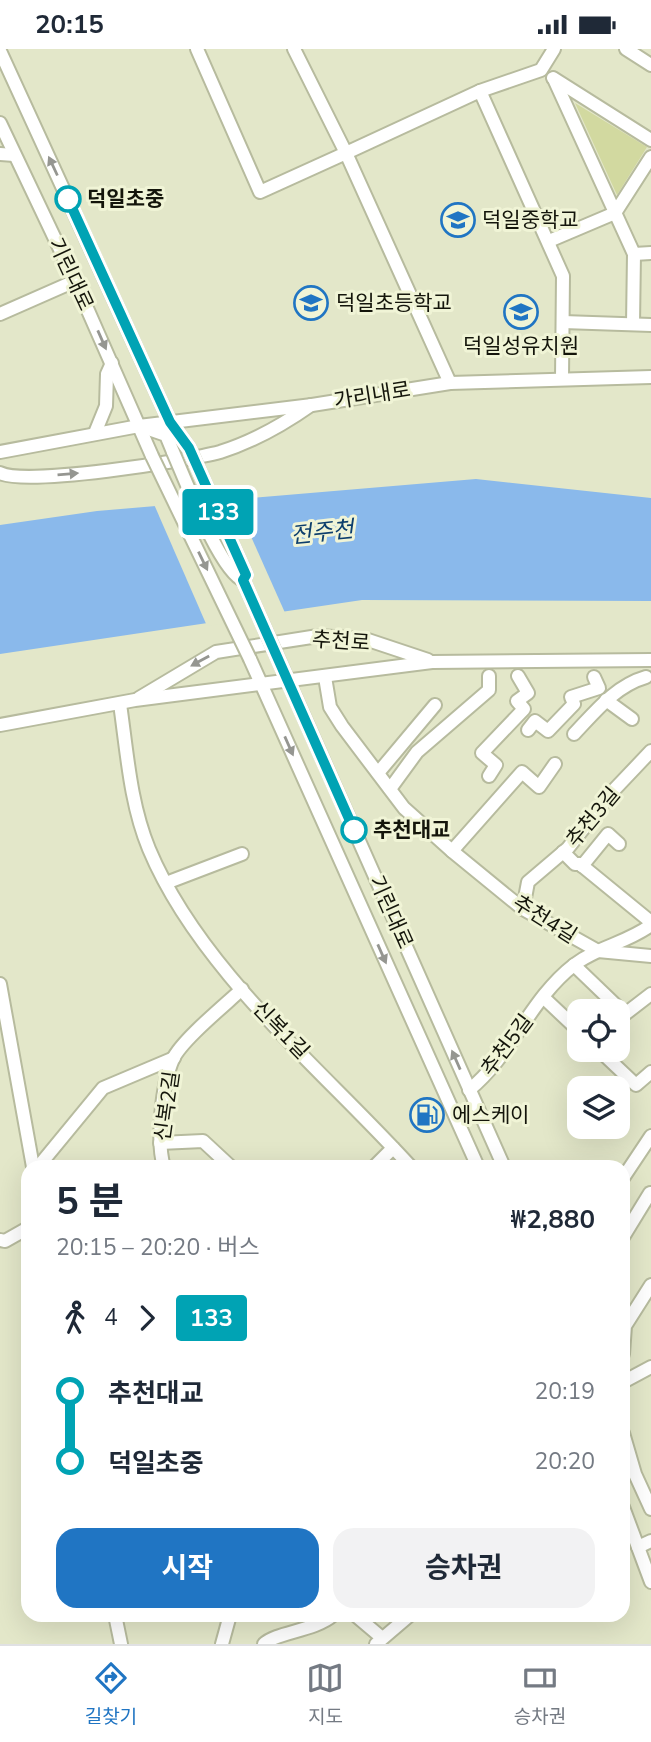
<!DOCTYPE html>
<html lang="ko">
<head>
<meta charset="utf-8">
<style>
	:root { --surface:#fff; --page:#f2f2f3; --text:#1f2937; --muted:#747a83; --line:#e0e1e3; --accent:#2075c3 }
	body { margin:0; font-family:"Nunito Sans","Noto Sans KR",sans-serif; background:var(--page); color:var(--text); height:100vh; display:flex; flex-direction:column; font-size:26px; white-space:nowrap }
	* { box-sizing:border-box; margin:0 }
	p { font-size:23px; color:var(--muted) }
	.icon { flex:none; width:38px; height:38px; fill:none; stroke:currentColor; stroke-width:2; stroke-linecap:round; stroke-linejoin:round }
	.map { position:relative; flex:1; overflow:hidden }
	.side { position:absolute; left:21px; top:1111px; width:609px; height:462px; display:flex; flex-direction:column; background:var(--surface); border-radius:21px; box-shadow:0 7px 28px #0002 }
	.side>* { flex:none }
	.badge { padding:0 14px; border-radius:5px; font-size:24px; line-height:46px }
	.controls { position:absolute; left:567px; top:950px; display:grid; gap:14px }
	.controls a { display:grid; place-items:center; width:63px; height:63px; border-radius:14px; background:var(--surface); box-shadow:0 7px 28px #0002; font-size:35px }
	.map>.badge { position:absolute; translate:-50% -50%; box-shadow:0 0 0 4px #fff }
	.legs { display:flex; align-items:center; gap:10px; height:77px; padding:0 35px; font-size:23px }
	.legs p { margin-inline-start:auto }
	.overview { display:flex; align-items:center; justify-content:space-between; height:119px; padding:0 35px }
	h1 { font-size:38px; font-weight:700; line-height:52px }
	.cta { display:flex; gap:14px; margin-top:auto; padding:14px 35px }
	.cta a { flex:1; height:80px; border-radius:21px; background:var(--accent); color:#fff; font-size:28px; font-weight:700; line-height:80px; text-align:center }
	.cta a+a { background:var(--page); color:var(--text) }
	ul { padding:0 35px; list-style:none }
	li { display:flex; align-items:center; gap:24px; height:70px; font-size:26px }
	li i { display:grid; place-items:center; width:10px; height:100%; margin:0 9px; background:currentColor }
	li i::after { content:''; width:18px; height:18px; margin:-9px; border:5px solid; border-radius:50%; background:var(--surface) }
	li p { margin-inline-start:auto }
	li:first-child i { background:linear-gradient(#0000 50%,currentColor 0) }
	li:last-child i { background:linear-gradient(currentColor 50%,#0000 0) }
	.status { display:flex; justify-content:space-between; align-items:center; height:49px; padding:0 35px; background:var(--surface); direction:ltr }
	.status svg { height:19px; fill:currentColor }
	.menu { display:flex; justify-content:space-around; align-items:center; height:98px; border-top:2px solid var(--line); background:var(--surface); font-size:19px; color:var(--muted) }
	.menu a { display:grid; justify-items:center; gap:4px }
	.menu .active { color:var(--accent) }
	.map>svg:first-child { display:block }
</style>
</head>
<body>
<div class="status"><b>20:15</b><svg viewBox="0 0 49 12"><path d="M0 12V9h3v3zM5 12V6h3v6zM10 12V3h3v9zM15 12V0h3v12zM26 1h20v11H26zM47 4h2v5h-2z"/></svg></div>
<div class="map">
<svg width="651" height="1595" viewBox="0 0 651 1595">
	<rect width="100%" height="100%" fill="#e3e7c9"/>
	<path fill="#d2d9a0" d="M575,54L647,98L617,146Z"/>
	<path fill="#8ab9eb" d="M476,430L651,449V552L362,551L0,605V476L97,462Z"/>
	<path fill="#e3e7c9" d="M233,447L286,566L207,577L153,453Z"/>
	<g fill="none" stroke-linecap="round" stroke-linejoin="round">
		<g stroke="#b7bb9e" stroke-width="16">
			<g id="minor">
				<path d="M197,0L260,143L346,104L294,0"/>
				<path d="M626,0L651,16"/>
				<path d="M0,2L170,373L189,399"/>
				<path d="M553,29L651,91"/>
				<path d="M554,30L634,205L633,275"/>
				<path d="M480,42L563,227L562,329"/>
				<path d="M0,74L75,232L152,407"/>
				<path d="M0,105L14,106"/>
				<path d="M549,192L615,164L651,108"/>
				<path d="M634,205L651,204"/>
				<path d="M0,265L75,232"/>
				<path d="M563,273L651,276"/>
				<path d="M450,334L346,104L480,42L541,21L554,0"/>
				<path d="M143,378L166,386L173,403"/>
				<path d="M95,384L106,357L107,325L112,314"/>
				<path d="M0,403L139,377L312,356L450,334L651,328"/>
				<path d="M0,424C26,437 187,412 220,403C252,393 284,375 311,356"/>
				<path d="M276,605L504,1118"/>
				<path d="M250,610L478,1118"/>
				<path d="M325,628L330,658L342,677L404,759L452,802L523,860L598,902L651,907"/>
				<path d="M139,649L216,603L318,587L365,590L428,611"/>
				<path d="M606,651L632,670"/>
				<path d="M120,655C127,703 130,754 149,800C200,922 323,1021 411,1118"/>
				<path d="M0,676L135,651L432,613L651,611"/>
				<path d="M528,681L535,672L548,682L574,655L571,648L599,639L594,628"/>
				<path d="M574,685C595,663 615,637 646,628"/>
				<path d="M378,724L435,656"/>
				<path d="M489,727L496,716L482,704L524,660L517,652L528,644L518,627"/>
				<path d="M390,740L417,703L489,641V627"/>
				<path d="M452,802L522,723L539,738L555,715"/>
				<path d="M563,803L575,815H580L651,873"/>
				<path d="M582,817L608,785L619,795"/>
				<path d="M166,834L242,805"/>
				<path d="M523,860L528,833L568,799L613,742L651,702"/>
				<path d="M574,916L625,965L651,945"/>
				<path d="M0,935L33,1118"/>
				<path d="M543,948L579,982"/>
				<path d="M599,1001L636,1036L651,1023"/>
				<path d="M469,1041C512,1006 530,950 574,916C597,898 627,894 651,876"/>
				<path d="M160,1094L203,1092L231,1118"/>
				<path d="M38,1118L103,1039L174,1009"/>
				<path d="M164,1118C156,1092 162,1035 173,1010C182,991 225,956 242,940"/>
				<path d="M374,1118L393,1099"/>
				<path d="M623,1129L651,1087"/>
				<path d="M623,1188L650,1144"/>
				<path d="M0,1191L5,1192L28,1179"/>
				<path d="M623,1305L625,1277L651,1236"/>
				<path d="M623,1333L651,1318"/>
				<path d="M623,1384L635,1425L651,1460"/>
				<path d="M623,1458L651,1533"/>
				<path d="M638,1498L651,1492"/>
				<path d="M115,1566L121,1595"/>
				<path d="M355,1566L381,1588"/>
				<path d="M222,1595L230,1566"/>
				<path d="M264,1595C276,1583 315,1582 333,1566"/>
				<path d="M376,1595L410,1566"/>
			</g>
		</g>
		<use href="#minor" stroke="#fff" stroke-width="12"/>
		<g stroke="#b7bb9e" stroke-width="16" stroke-linecap="butt">
			<g id="minor-bridge">
				<path d="M189,399L246,526L243,531L276,605"/>
				<path d="M173,403C184,428 221,524 243,531"/>
				<path d="M152,407L250,610"/>
			</g>
		</g>
		<use href="#minor-bridge" stroke="#fff" stroke-width="12"/>
	</g>
	<defs><path id="oneway-solid" d="M-6-.8H1V-3.2L6.5 0L1 3.2V.8H-6Z" transform="scale(1.75)"/></defs>
	<g fill="#959691">
		<use href="#oneway-solid" transform="translate(53 117) rotate(-115)"/>
		<use href="#oneway-solid" transform="translate(102 291) rotate(66)"/>
		<use href="#oneway-solid" transform="translate(68 425) rotate(-5)"/>
		<use href="#oneway-solid" transform="translate(203 512) rotate(64)"/>
		<use href="#oneway-solid" transform="translate(200 612) rotate(151)"/>
		<use href="#oneway-solid" transform="translate(289 697) rotate(66)"/>
		<use href="#oneway-solid" transform="translate(382 905) rotate(66)"/>
		<use href="#oneway-solid" transform="translate(456 1011) rotate(-114)"/>
	</g>
	<g fill="none" stroke-linecap="round" stroke-linejoin="round">
		<g stroke="#fff" stroke-width="16">
			<path id="line-1" d="M68,150L170,373L189,399L246,526L243,531L354,781"/>
		</g>
		<use href="#line-1" stroke="#00a3b4" stroke-width="10"/>
	</g>
	<defs>
		<g id="school-ring" transform="scale(1.75)"><circle r="9.5" fill="#f0f4d6" stroke="#2075c3" stroke-width="1.5"/><path d="M0-5L7-2L0 1L-7-2ZM-4 1L0 2.5L4 1V4Q0 6-4 4Z" fill="#2075c3"/></g>
		<g id="fuel-ring" transform="scale(1.75)"><circle r="9.5" fill="#f0f4d6" stroke="#2075c3" stroke-width="1.5"/><path d="M-5.5-6h7V0h2V4h1.3V-2.5L3-4.5l.8-.8L6-3V5H2.5V1h-1V6h-7ZM-4.2-4.7v3.2H.2V-4.7Z" fill="#2075c3"/></g>
	</defs>
	<g fill-rule="evenodd">
		<use href="#school-ring" x="458" y="171"/>
		<use href="#school-ring" x="311" y="254"/>
		<use href="#school-ring" x="521" y="263"/>
		<use href="#fuel-ring" x="427" y="1066"/>
	</g>
	<g fill="#fff" stroke="#00a3b4" stroke-width="3.5">
		<circle cx="68" cy="150" r="12"/>
		<circle cx="354" cy="781" r="12"/>
	</g>
	<g text-anchor="middle" stroke-width="6" stroke-linejoin="round" paint-order="stroke">
		<g font-size="21" font-weight="bold" fill="#14150b" stroke="#f0f4d6" text-anchor="start">
			<text x="87" y="157">덕일초중</text>
			<text x="373" y="788">추천대교</text>
		</g>
		<g font-size="21" fill="#14150b" stroke="#f0f4d6" text-anchor="start">
			<text x="482" y="178">덕일중학교</text>
			<text x="336" y="261">덕일초등학교</text>
			<text x="521" y="304" text-anchor="middle">덕일성유치원</text>
			<text x="452" y="1073">에스케이</text>
		</g>
		<g font-size="21" fill="#14150b" stroke="#f0f4d6">
			<text transform="translate(71 225) rotate(65)" y="7">기린대로</text>
			<text transform="translate(372 346) rotate(-9)" y="7">가리내로</text>
			<text transform="translate(341 592) rotate(4)" y="7">추천로</text>
			<text transform="translate(593 768) rotate(-50)" y="7">추천3길</text>
			<text transform="translate(391 863) rotate(66)" y="7">기린대로</text>
			<text transform="translate(545 870) rotate(32)" y="7">추천4길</text>
			<text transform="translate(281 981) rotate(46)" y="7">신복1길</text>
			<text transform="translate(507 996) rotate(-53)" y="7">추천5길</text>
			<text transform="translate(167 1057) rotate(-82)" y="7">신복2길</text>
		</g>
		<g font-size="23" font-style="italic" fill="#0c3e6c" stroke="#f0f4d6">
			<text transform="translate(322 483) rotate(-6)" y="8">전주천</text>
		</g>
	</g>
</svg>
<div class="controls">
<a><svg class="icon" aria-label="locate" viewBox="0 0 24 24"><circle cx="12" cy="12" r="6"/><path d="M12 2v4M12 18v4M2 12h4M18 12h4"/></svg></a>
<a><svg class="icon" aria-label="layers" viewBox="0 0 24 24"><path d="M12 4l9 5-9 5-9-5zM3 14l9 5 9-5"/></svg></a>
</div>
<b class="badge" style="left:218px;top:463px;background:#00a3b4;color:#fff">133</b>
<section class="side">
<div class="overview"><div><h1>5 분</h1><p>20:15 – 20:20 · 버스</p></div><b>₩2,880</b></div>
<div class="legs"><svg class="icon" aria-label="walk" viewBox="0 0 24 24"><circle cx="13" cy="4" r="2"/><path d="M13 8l-2 6 4 7M11 14l-3 7M7 12l3-4h3l4 4"/></svg>4<svg class="icon" aria-label="forward" viewBox="0 0 24 24"><path d="M9 5l7 7-7 7"/></svg><b class="badge" style="background:#00a3b4;color:#fff">133</b></div>
<ul>
<li><i style="color:#00a3b4"></i><b>추천대교</b><p>20:19</p></li>
<li><i style="color:#00a3b4"></i><b>덕일초중</b><p>20:20</p></li>
</ul>
<div class="cta"><a>시작</a><a>승차권</a></div>
</section>
</div>
<nav class="menu">
<a class="active"><svg class="icon" aria-label="directions" viewBox="0 0 24 24"><path d="M12 3l9 9-9 9-9-9zM9 14v-3h6M13 9l2 2-2 2"/></svg>길찾기</a>
<a><svg class="icon" aria-label="map" viewBox="0 0 24 24"><path d="M3 6l6-2 6 2 6-2v14l-6 2-6-2-6 2zM9 4v14M15 6v14"/></svg>지도</a>
<a><svg class="icon" aria-label="tickets" viewBox="0 0 24 24"><path d="M3 7h18v10H3zM15 7v10"/></svg>승차권</a>
</nav>
</body>
</html>
